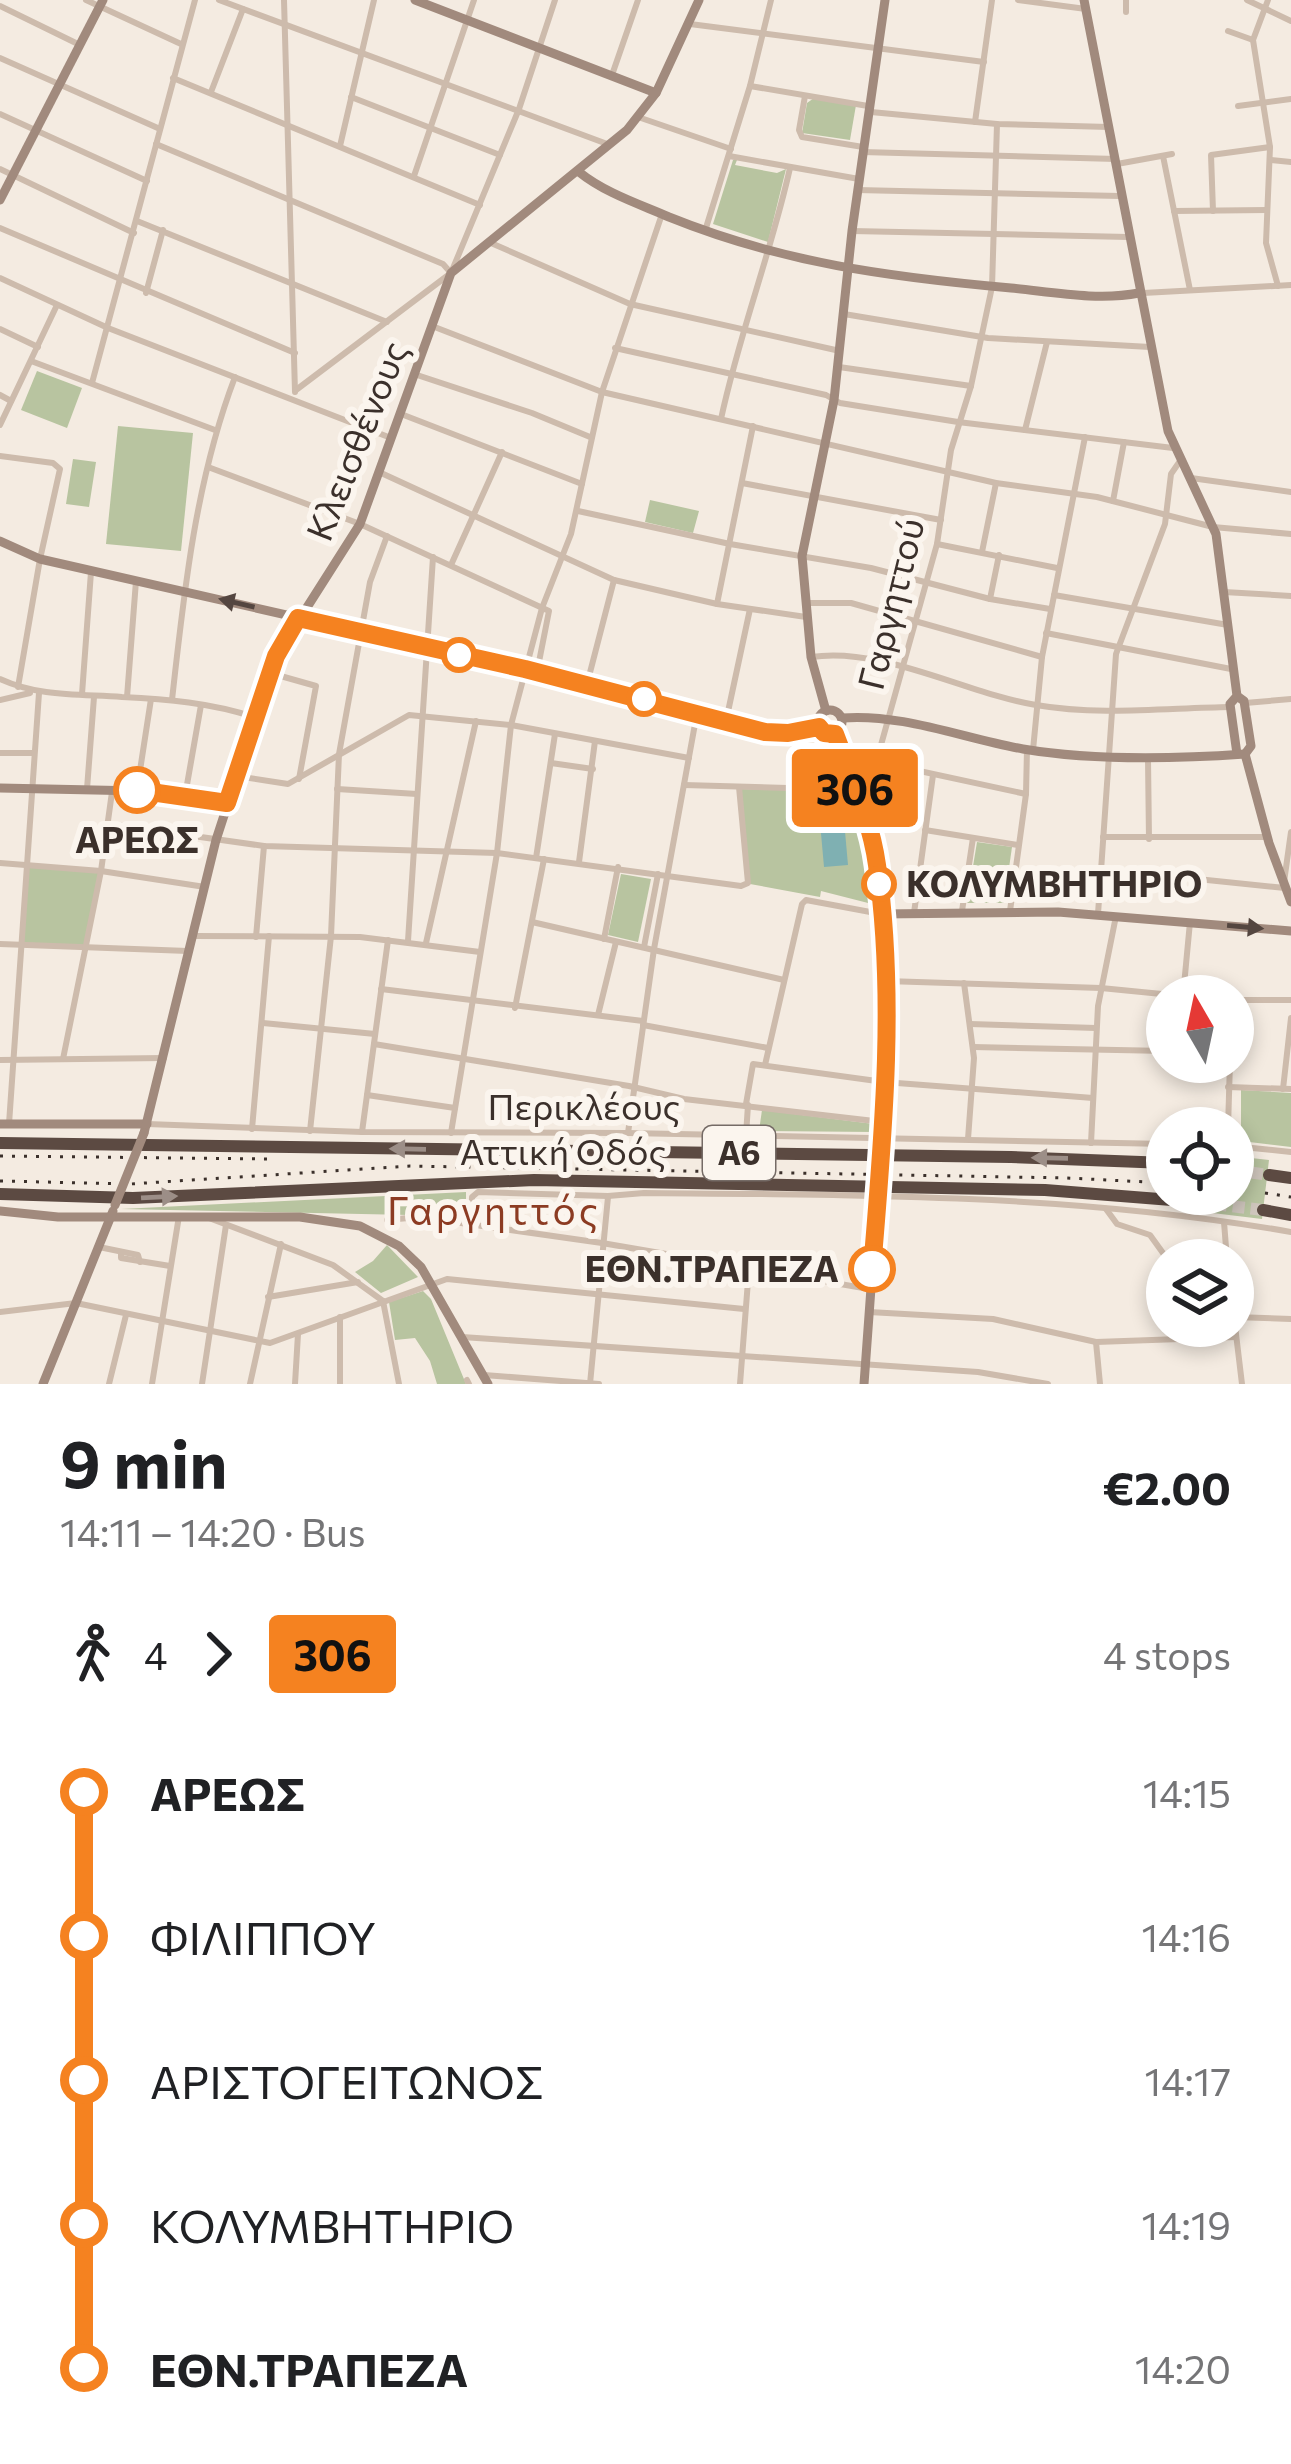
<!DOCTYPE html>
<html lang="en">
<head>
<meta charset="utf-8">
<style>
	:root { --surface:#fff; --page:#f6f6f6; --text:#202124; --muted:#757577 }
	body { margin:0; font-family:Commissioner,sans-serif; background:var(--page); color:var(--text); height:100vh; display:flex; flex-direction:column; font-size:45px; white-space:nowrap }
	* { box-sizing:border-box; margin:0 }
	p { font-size:39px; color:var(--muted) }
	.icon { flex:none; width:66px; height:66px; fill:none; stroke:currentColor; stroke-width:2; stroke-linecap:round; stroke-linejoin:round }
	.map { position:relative; height:1384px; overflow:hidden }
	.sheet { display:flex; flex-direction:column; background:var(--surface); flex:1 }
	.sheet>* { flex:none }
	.badge { padding:0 24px; border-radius:9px; font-size:42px; line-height:78px }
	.needle { width:78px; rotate:351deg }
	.controls { position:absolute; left:1146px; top:975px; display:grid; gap:24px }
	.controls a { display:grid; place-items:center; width:108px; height:108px; border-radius:50%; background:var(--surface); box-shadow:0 6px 18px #0003; font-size:60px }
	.map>.badge { position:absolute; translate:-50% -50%; box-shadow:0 0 0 6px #fff }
	.legs { display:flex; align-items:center; gap:18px; height:132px; padding:0 60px; font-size:39px }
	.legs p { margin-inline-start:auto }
	.summary { display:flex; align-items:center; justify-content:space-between; height:204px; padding:0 60px }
	h1 { font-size:66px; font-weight:700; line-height:90px }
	ul { padding:0 60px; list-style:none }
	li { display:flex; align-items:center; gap:42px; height:144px; font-size:45px }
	li i { display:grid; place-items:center; width:18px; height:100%; margin:0 15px; background:currentColor }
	li i::after { content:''; width:30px; height:30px; margin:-15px; border:9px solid; border-radius:50%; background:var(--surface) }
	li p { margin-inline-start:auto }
	li:first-child i { background:linear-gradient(#0000 50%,currentColor 0) }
	li:last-child i { background:linear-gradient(currentColor 50%,#0000 0) }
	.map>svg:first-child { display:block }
</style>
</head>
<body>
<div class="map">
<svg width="1291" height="1384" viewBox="0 0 1291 1384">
	<rect width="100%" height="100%" fill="#f4ebe1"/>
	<g fill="#b8c4a0">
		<path d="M814,98L856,105L850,140L802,133L807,103Z"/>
		<path d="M733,160H737L735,165L777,173L786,169L768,242L713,224Z"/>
		<path d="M37,371L82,388L67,428L21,410Z"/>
		<path d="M118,426L193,433L181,551L106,544Z"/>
		<path d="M73,459L96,462L89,507L66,504Z"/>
		<path d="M650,500L699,511L693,533L645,522Z"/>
		<path d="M740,789L852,791L869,853L872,904L821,891L820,897L750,884Z"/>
		<path d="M977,842L1012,847L1004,903H967Z"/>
		<path d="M27,865L101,871L84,945H22Z"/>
		<path d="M621,874L651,879L638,942L608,935Z"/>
		<path d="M1241,1090L1291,1093V1147L1241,1141Z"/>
		<path d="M762,1110L874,1124L875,1132L759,1131Z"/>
		<path d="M1233,1156L1269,1160L1262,1219L1196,1211L1198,1194H1233Z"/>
		<path d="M466,1192V1205L409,1215L121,1209Z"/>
		<path d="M387,1245L418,1277L381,1293L355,1272L373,1261Z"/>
		<path d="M423,1291L431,1299L466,1384H437L430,1361L415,1338L395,1340L389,1302Z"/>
	</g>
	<path fill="#7fb0b2" d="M843,809L848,865L824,867L819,811Z"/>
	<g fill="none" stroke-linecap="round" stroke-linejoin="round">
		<g stroke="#cfc6bd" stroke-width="12" stroke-dasharray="12 6" stroke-linecap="butt">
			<path d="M1233,1170L1269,1175"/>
			<path d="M1197,1202L1263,1210"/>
		</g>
		<g stroke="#cdbbac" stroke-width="6">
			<path d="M86,0L181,44"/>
			<path d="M219,0L610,145"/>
			<path d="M284,0L295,392"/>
			<path d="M1018,0L1086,9"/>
			<path d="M1247,0L1291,21"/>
			<path d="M1268,0L1253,40L1270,147L1266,243L1278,286"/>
			<path d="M0,6L80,45"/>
			<path d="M1126,12V0"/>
			<path d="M690,24L984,62"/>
			<path d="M1228,31L1253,40"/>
			<path d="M0,58L160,129"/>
			<path d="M612,75L638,0"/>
			<path d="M173,78L480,205"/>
			<path d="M750,86L868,106"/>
			<path d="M211,92L243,9"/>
			<path d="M805,96L799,130L802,137L863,147"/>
			<path d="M351,97L500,155"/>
			<path d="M1238,106L1291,99"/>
			<path d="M871,112L997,124L1109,127"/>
			<path d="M0,114L147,181"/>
			<path d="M638,117L731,149"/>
			<path d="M975,122L992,0"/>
			<path d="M156,144L443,264L451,273"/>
			<path d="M340,146L374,0"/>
			<path d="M862,152L1116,159"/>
			<path d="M729,156L859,179"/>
			<path d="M1163,156L1190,290"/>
			<path d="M1271,160L1291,162"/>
			<path d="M1117,164L1172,154"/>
			<path d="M0,169L134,233"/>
			<path d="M414,176L474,0"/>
			<path d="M857,190L1120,196"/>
			<path d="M1174,211L1267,210"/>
			<path d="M1213,211L1211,155L1270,147"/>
			<path d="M137,221L387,322"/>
			<path d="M0,228L295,353"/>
			<path d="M705,231L750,86L771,0"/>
			<path d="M852,231L1128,237"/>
			<path d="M491,243L630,304L840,351"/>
			<path d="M0,278L108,328L391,438"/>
			<path d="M146,293L163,230"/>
			<path d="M1143,293L1291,285"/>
			<path d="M844,314L988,338L1150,347"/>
			<path d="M432,326L602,392L996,483L1097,497L1213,527L1291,534"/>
			<path d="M0,329L38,347"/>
			<path d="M615,348L826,395L840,403L958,422L1173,448"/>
			<path d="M31,361L215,430"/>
			<path d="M839,367L971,386"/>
			<path d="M414,374L532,413L590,437"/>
			<path d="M92,383L195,0"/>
			<path d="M296,390L451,273L519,109L555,0"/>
			<path d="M0,395L11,401"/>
			<path d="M401,414L582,484"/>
			<path d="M721,419C739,334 771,253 790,168"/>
			<path d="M0,425L57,305"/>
			<path d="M1025,430L1047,342"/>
			<path d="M0,456L53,463L60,469L40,559L18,687"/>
			<path d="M208,467L360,524L549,611L537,672"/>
			<path d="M379,472L614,580L717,604L806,617"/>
			<path d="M1191,478L1291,492"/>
			<path d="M742,483L941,520"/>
			<path d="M1113,501L1124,442"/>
			<path d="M578,511L730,544L871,568L990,599L1050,609"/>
			<path d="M937,544L1057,568"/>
			<path d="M982,552L996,483"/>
			<path d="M451,565L502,452"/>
			<path d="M1224,592L1291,596"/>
			<path d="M1054,595L1228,625"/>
			<path d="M990,599L999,555"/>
			<path d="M808,603H851L1042,657"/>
			<path d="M717,604L753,426"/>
			<path d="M1046,633L1231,669"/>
			<path d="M811,657C882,646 964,693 1036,705C1099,716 1166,708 1230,707"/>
			<path d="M270,673L316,686L299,779"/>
			<path d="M0,679C39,697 79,694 122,697C167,699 211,703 254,717"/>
			<path d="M587,684L614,580"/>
			<path d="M82,694L91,572"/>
			<path d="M127,697L136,581"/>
			<path d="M0,700L30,693"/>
			<path d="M172,700C184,591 196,479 235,377"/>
			<path d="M1245,703L1291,699"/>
			<path d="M726,721L750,609"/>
			<path d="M1033,750L1042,657L1085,437"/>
			<path d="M0,753H32"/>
			<path d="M1148,759L1149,839"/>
			<path d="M878,762L1026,794"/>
			<path d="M551,763L593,769"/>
			<path d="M236,776L288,784L409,715L511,725L689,758"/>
			<path d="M684,785L855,790"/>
			<path d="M87,789L94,697"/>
			<path d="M337,789L417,794"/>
			<path d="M137,790L151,699"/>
			<path d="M185,796L201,705"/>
			<path d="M864,806L937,544L951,450L971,386L992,287L997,124"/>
			<path d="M109,824L264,846L497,853L741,886L748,883L739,787"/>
			<path d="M925,830L1018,845"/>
			<path d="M1103,837H1267"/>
			<path d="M536,858L555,734"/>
			<path d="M579,862L595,741"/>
			<path d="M0,863L101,871L205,887"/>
			<path d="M1101,869L1285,888"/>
			<path d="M1284,882L1291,832"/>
			<path d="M962,911L973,838"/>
			<path d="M1010,911L1026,794L1027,749"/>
			<path d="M914,913L933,775"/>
			<path d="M1098,914L1116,654L1165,524L1171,474L1180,461"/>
			<path d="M532,922L784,980"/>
			<path d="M194,936L360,937L480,952"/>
			<path d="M256,937L264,846"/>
			<path d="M604,939L618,867"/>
			<path d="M408,941L433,557"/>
			<path d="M426,943L476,721"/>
			<path d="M0,944L188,951"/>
			<path d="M644,947L658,874"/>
			<path d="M886,981L1101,988L1182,996"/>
			<path d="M964,983L974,1058L968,1139"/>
			<path d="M381,989L643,1021"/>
			<path d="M1183,996L1190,922"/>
			<path d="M1233,1000H1291"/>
			<path d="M515,1008L544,859"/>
			<path d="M598,1015L616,942"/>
			<path d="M263,1023L375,1034"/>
			<path d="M1233,1023L1235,1000"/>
			<path d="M970,1024L1096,1028"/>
			<path d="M643,1025L768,1048"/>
			<path d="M374,1044L629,1086L684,1099L883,1122"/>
			<path d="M973,1047L1167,1051"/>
			<path d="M63,1059L101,871L112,792"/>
			<path d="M0,1060L164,1058"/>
			<path d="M765,1065L802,904L806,900L881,914"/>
			<path d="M1228,1087L1291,1089"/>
			<path d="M1283,1089L1291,1018"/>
			<path d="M367,1095L455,1108"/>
			<path d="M746,1104L753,1064L884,1082L1093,1098"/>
			<path d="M9,1124L39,693"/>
			<path d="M147,1124L362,1132L628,1133L1167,1144"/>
			<path d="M1228,1128L1230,1062"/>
			<path d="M252,1129L269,936"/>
			<path d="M310,1131L331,936L339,754L370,582L387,536"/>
			<path d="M362,1132L388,940"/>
			<path d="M451,1133L497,853L511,725L542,608L571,534L602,392L662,214"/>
			<path d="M628,1133L654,949L697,713"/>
			<path d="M746,1135L748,1105"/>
			<path d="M1091,1143L1098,1006L1116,916"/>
			<path d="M1233,1146L1291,1152"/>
			<path d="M1106,1209L1117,1224L1150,1235L1168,1260"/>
			<path d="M209,1218L333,1265L383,1301"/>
			<path d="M387,1220L419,1217L602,1243L869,1289"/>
			<path d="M1224,1222L1227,1260"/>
			<path d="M471,1226L472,1197L478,1192L608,1196L644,1193C861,1195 1077,1194 1291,1232"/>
			<path d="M99,1247L138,1255L140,1262"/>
			<path d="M121,1252V1258L170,1266"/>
			<path d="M268,1297L358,1282"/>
			<path d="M383,1301L399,1384"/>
			<path d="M1233,1309L1242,1384"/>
			<path d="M0,1312L76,1303L270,1343L447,1279L744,1309"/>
			<path d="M869,1312L993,1319L1096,1342L1236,1337"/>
			<path d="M1234,1317L1291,1319"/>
			<path d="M462,1337L978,1372L1048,1384"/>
			<path d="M1096,1342L1100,1384"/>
			<path d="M484,1375L599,1384"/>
			<path d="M467,1380L469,1384"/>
			<path d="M109,1384L126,1315"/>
			<path d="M152,1384L179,1216"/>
			<path d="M202,1384L226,1225"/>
			<path d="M250,1384L281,1244"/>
			<path d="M295,1384L298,1334"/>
			<path d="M340,1384V1317"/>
			<path d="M590,1384L608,1197"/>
			<path d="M740,1384L749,1268"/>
		</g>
		<g stroke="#a18a7d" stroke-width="9">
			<path d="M415,0L656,93"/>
			<path d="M1084,0L1168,431L1216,534L1237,696L1230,704L1237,754"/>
			<path d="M579,172C605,193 639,204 669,217C783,263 889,277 1011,288C1052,292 1098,301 1139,293"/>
			<path d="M0,200L103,0"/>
			<path d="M0,541L40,559L525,669L765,732L788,733L819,727"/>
			<path d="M1237,696L1244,701L1251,746L1245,754L1269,843L1291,902"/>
			<circle cx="830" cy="722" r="12"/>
			<path d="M826,711L811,657L802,556L834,400L852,231L885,0"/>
			<path d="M842,718C902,713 965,739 1023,749C1094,761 1174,759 1245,754"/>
			<path d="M835,734C851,777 871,820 877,866C890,956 887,1052 882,1143"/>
			<path d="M0,788L141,791L227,803"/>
			<path d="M881,914L1058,912L1291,931"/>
			<path d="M0,1124H147"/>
			<path d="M144,1133L216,840L276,656L360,524L451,273L627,130L656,93L699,0"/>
			<path d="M0,1211L58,1217H300L360,1226L399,1246L421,1267L488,1384"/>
			<path d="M43,1384L113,1211"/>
			<path d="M864,1384L878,1192"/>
		</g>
		<g stroke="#5c4a42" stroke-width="12">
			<path d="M0,1143L1011,1157L1167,1163"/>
			<path d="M1269,1175L1291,1178"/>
			<path d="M0,1194L133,1198L534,1180L1045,1190L1197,1202"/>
			<path d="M1263,1210L1291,1215"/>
		</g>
		<g stroke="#3b302b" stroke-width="3" stroke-dasharray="3 9" stroke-linecap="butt">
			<path d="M0,1156L267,1159"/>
			<path d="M0,1181L130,1184L410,1166L1067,1178L1167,1183"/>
			<path d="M1265,1193L1291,1197"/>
		</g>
		<g stroke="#a18a7d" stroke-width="9">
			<path d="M878,1192L882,1143"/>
			<path d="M115,1205L144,1133"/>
		</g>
	</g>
	<defs><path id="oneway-solid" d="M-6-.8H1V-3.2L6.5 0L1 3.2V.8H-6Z" transform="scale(3)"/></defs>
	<g fill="#544640">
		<use href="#oneway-solid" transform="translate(237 603) rotate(-167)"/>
		<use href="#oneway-solid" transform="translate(1245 927) rotate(5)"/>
	</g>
	<g fill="#9c8e87">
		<use href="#oneway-solid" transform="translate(408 1149) rotate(-179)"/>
		<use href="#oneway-solid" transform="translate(1050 1158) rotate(-179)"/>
		<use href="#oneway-solid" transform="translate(159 1197) rotate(-3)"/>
	</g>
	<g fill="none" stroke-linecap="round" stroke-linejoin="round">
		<g stroke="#fff" stroke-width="27">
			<path id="line-1" d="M137,790L227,803L276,656L298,618L525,669L765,732L788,733L819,727L824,733L835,734C851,777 871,820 877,865C896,997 883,1137 872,1269"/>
		</g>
		<use href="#line-1" stroke="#f58220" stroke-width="18"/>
	</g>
	<g fill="#fff" stroke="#f58220" stroke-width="6">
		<circle cx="459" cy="655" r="15"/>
		<circle cx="644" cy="699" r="15"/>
		<circle cx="137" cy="790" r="21"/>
		<circle cx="879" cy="884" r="15"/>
		<circle cx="872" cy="1269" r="21"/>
	</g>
	<g text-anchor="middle" stroke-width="12" stroke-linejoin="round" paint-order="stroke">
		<rect fill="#fbf5ee" stroke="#756b66" stroke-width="3" x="703" y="1126" width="72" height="54" rx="9"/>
		<g font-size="33" font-weight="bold" fill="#3b302b">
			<text x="739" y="1165">Α6</text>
		</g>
		<g font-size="36" fill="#3b302b" stroke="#fbf5ee">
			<text transform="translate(357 441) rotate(-68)" y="13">Κλεισθένους</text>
			<text transform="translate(891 604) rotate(-76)" y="13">Γαργηττού</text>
			<text x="584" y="1120">Περικλέους</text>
			<text x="563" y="1165">Αττική Οδός</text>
		</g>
		<g font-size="36" font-weight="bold" fill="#3b302b" stroke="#fbf5ee">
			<text x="137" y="853">ΑΡΕΩΣ</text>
			<text x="906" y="897" text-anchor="start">ΚΟΛΥΜΒΗΤΗΡΙΟ</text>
			<text x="839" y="1282" text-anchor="end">ΕΘΝ.ΤΡΑΠΕΖΑ</text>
		</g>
		<g font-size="39" letter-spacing="3" fill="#8c3b22" stroke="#fbf5ee">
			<text x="494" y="1225">Γαργηττός</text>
		</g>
	</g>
</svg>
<div class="controls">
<a><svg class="needle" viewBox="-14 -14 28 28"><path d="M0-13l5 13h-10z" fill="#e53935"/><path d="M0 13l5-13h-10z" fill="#757577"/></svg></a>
<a><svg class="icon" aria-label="locate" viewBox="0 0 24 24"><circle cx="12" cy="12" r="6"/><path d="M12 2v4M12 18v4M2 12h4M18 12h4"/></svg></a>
<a><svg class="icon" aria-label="layers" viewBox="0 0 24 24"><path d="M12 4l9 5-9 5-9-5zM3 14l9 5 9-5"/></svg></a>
</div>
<b class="badge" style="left:855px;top:788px;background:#f58220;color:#111">306</b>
</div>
<section class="sheet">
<div class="summary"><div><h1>9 min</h1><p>14:11 – 14:20 · Bus</p></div><b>€2.00</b></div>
<div class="legs"><svg class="icon" aria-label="walk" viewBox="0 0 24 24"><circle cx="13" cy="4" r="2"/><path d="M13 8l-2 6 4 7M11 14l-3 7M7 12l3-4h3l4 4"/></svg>4<svg class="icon" aria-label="forward" viewBox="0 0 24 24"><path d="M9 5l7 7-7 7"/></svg><b class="badge" style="background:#f58220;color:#111">306</b><p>4 stops</p></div>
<ul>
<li><i style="color:#f58220"></i><b>ΑΡΕΩΣ</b><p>14:15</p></li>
<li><i style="color:#f58220"></i><span>ΦΙΛΙΠΠΟΥ</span><p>14:16</p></li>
<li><i style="color:#f58220"></i><span>ΑΡΙΣΤΟΓΕΙΤΩΝΟΣ</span><p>14:17</p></li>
<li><i style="color:#f58220"></i><span>ΚΟΛΥΜΒΗΤΗΡΙΟ</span><p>14:19</p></li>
<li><i style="color:#f58220"></i><b>ΕΘΝ.ΤΡΑΠΕΖΑ</b><p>14:20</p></li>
</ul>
</section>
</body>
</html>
